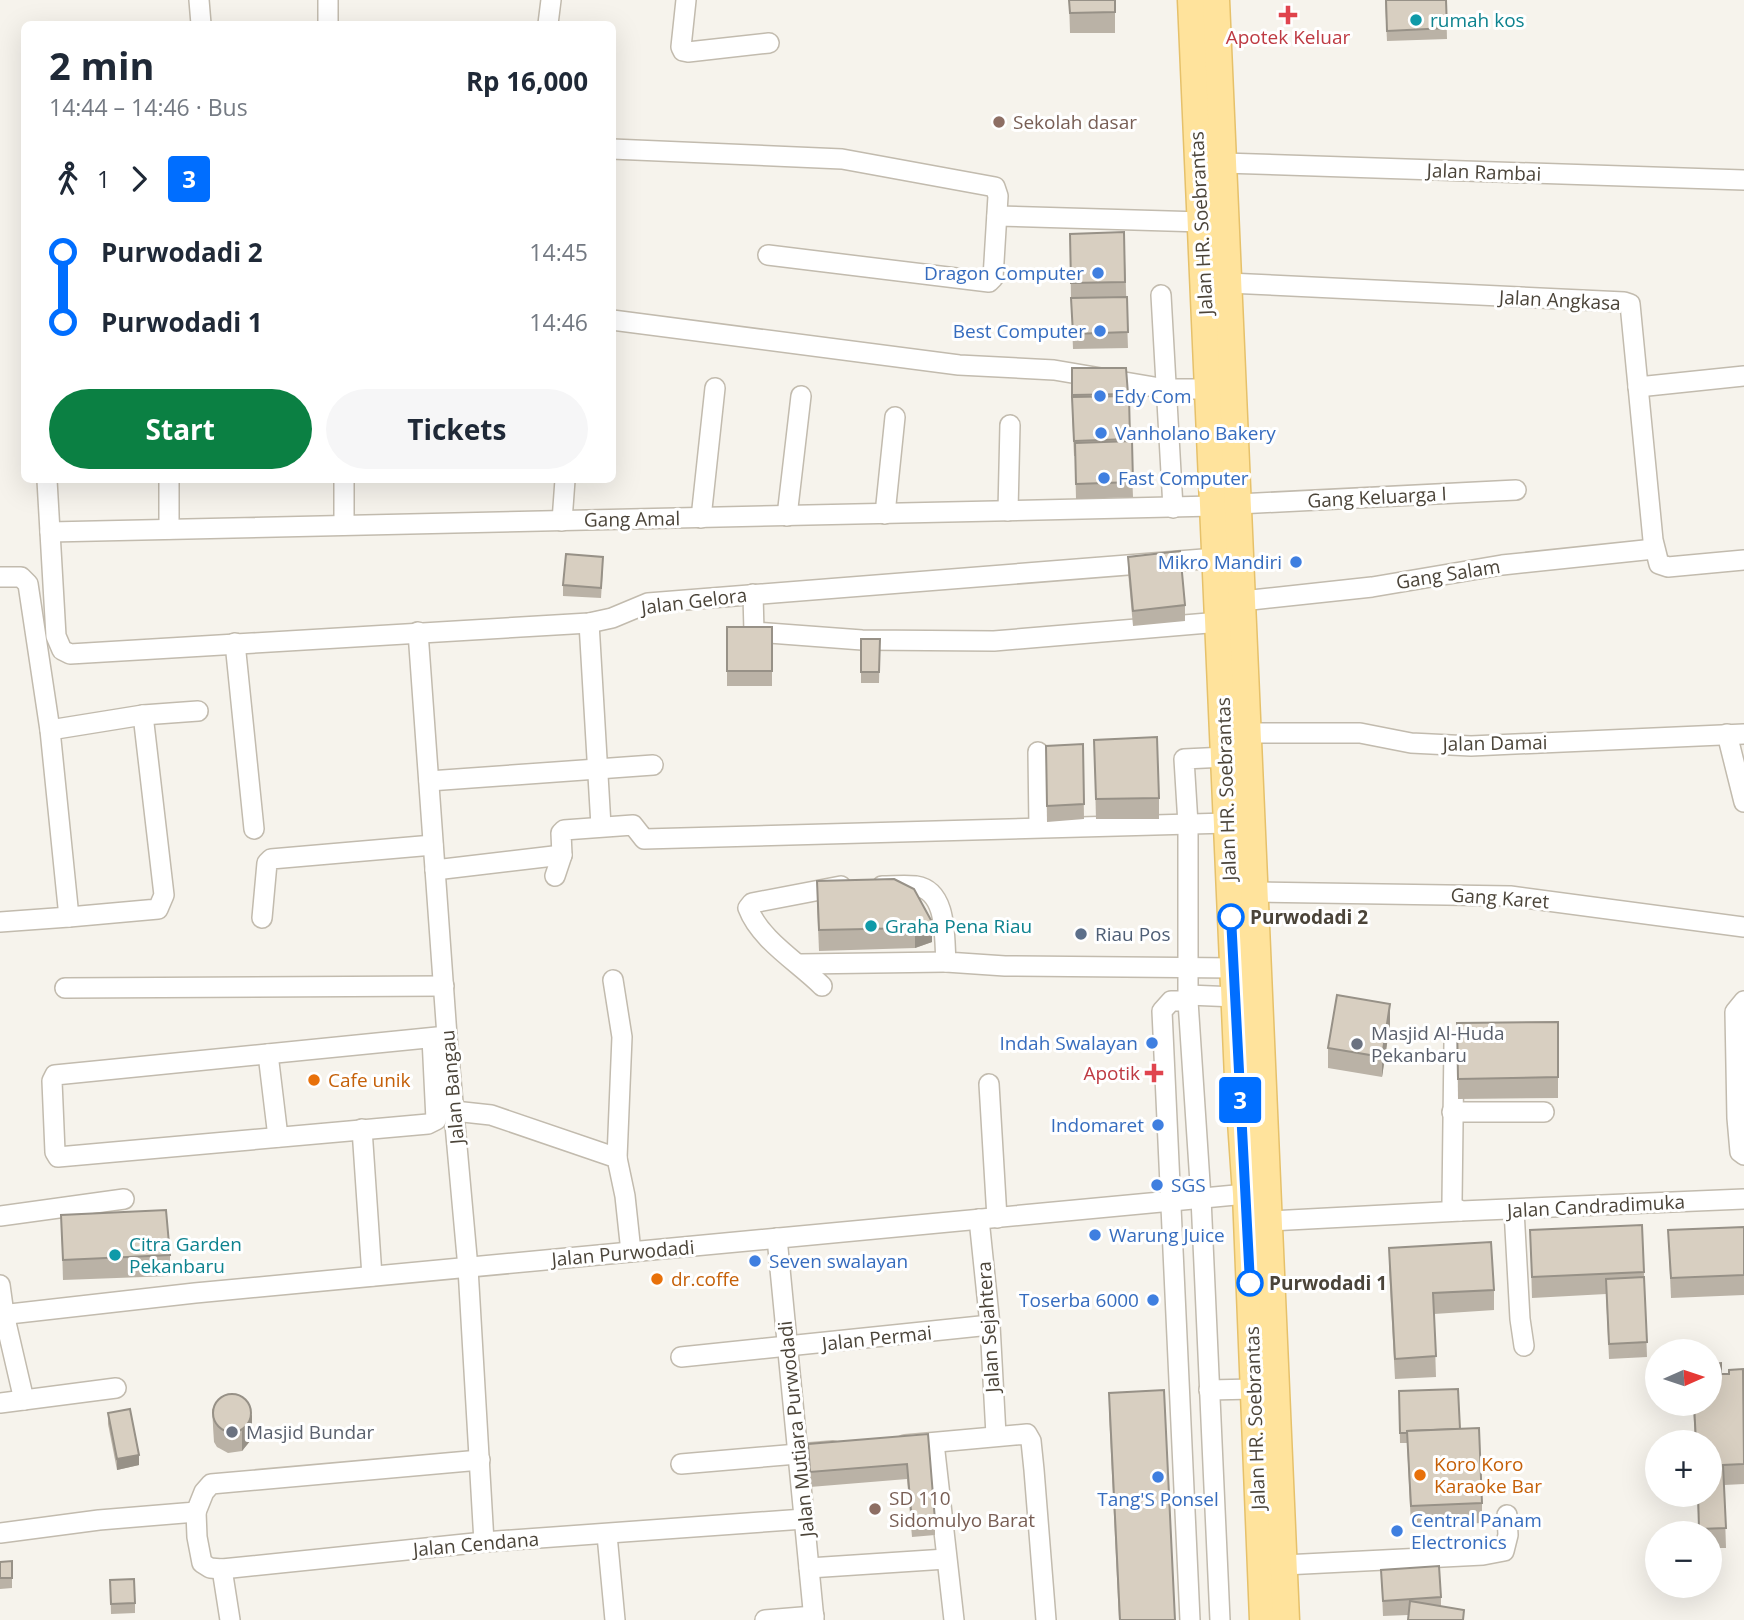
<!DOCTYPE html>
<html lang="en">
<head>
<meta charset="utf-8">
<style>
	:root { --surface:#fff; --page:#f6f6f7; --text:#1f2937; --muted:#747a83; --accent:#0b8043 }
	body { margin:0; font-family:"Open Sans",sans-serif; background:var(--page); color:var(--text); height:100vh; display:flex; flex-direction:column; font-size:26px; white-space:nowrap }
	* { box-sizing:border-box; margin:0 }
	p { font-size:23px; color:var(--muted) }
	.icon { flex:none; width:38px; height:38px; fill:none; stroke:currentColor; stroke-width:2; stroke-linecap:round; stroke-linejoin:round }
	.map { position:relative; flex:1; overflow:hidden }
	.details { position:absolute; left:21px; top:21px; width:595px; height:462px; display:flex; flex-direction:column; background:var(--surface); border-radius:10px; box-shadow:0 7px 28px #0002 }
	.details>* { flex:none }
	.badge { padding:0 14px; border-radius:5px; font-size:24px; line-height:46px }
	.needle { width:46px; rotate:87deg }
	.buttons { position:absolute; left:1645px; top:1339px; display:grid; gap:14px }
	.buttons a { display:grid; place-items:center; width:77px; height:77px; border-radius:50%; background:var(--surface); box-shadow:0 7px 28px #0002; font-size:35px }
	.map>.badge { position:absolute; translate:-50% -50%; box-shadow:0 0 0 4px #fff }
	.legs { display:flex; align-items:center; gap:10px; height:77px; padding:0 28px; font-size:23px }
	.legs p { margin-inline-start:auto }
	.headline { display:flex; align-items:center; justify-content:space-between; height:119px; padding:0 28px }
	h1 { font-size:38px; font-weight:700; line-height:52px }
	.cta { display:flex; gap:14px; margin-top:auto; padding:14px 28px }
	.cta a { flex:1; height:80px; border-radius:42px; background:var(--accent); color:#fff; font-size:28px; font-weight:700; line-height:80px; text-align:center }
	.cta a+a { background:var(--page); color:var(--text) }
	ul { padding:0 28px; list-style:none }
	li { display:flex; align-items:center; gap:24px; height:70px; font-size:26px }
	li i { display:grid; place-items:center; width:10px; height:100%; margin:0 9px; background:currentColor }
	li i::after { content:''; width:18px; height:18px; margin:-9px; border:5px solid; border-radius:50%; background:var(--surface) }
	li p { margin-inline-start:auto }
	li:first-child i { background:linear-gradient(#0000 50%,currentColor 0) }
	li:last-child i { background:linear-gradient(currentColor 50%,#0000 0) }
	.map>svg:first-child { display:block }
</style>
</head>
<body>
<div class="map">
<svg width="1744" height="1620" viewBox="0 0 1744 1620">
	<rect width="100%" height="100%" fill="#f6f3ec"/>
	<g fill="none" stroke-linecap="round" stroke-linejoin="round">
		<g stroke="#c2bbae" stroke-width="22">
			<g id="minor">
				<path d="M199,0L201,24"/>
				<path d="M328,0V24"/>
				<path d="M686,0L681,47L683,51L688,52L769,43"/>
				<path d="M548,24L551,0"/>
				<path d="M612,149L842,159L995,187L998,196L993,278L989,282L768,255"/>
				<path d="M1223,163L1744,180"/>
				<path d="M997,216L1202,222"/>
				<path d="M1228,283L1624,302L1630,304L1653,540L1659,564L1668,567L1744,560"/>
				<path d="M1161,295L1173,508"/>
				<path d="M612,320L959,365L1054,370L1166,389H1210"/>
				<path d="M1638,387L1744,376"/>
				<path d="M47,480L56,636L62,650L70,654L589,623L612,618L648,603L1216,558"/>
				<path d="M169,480V529"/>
				<path d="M344,480V525"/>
				<path d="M1238,504L1516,490"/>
				<path d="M1008,511L1010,425"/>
				<path d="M885,514L895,417"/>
				<path d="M787,516L801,396"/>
				<path d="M701,518L715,388"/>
				<path d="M562,521L565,480"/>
				<path d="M50,532L1214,506"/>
				<path d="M0,577H21L28,584L50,730L69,917L0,922"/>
				<path d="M753,594L754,632L862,640L994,641L1220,622"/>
				<path d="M1242,601L1372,587L1502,565L1654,549"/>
				<path d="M589,623L601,826"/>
				<path d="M418,632L447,1036L468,1268L484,1542"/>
				<path d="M235,643L254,829"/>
				<path d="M50,730L143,715L198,711"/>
				<path d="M1248,733H1360L1411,743L1471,746L1744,734"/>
				<path d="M1727,734L1744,802"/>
				<path d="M1038,752L1039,827"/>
				<path d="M429,781L653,765"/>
				<path d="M435,870L562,855"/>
				<path d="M555,876L562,855L561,833L564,830L633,825L644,839L1228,823"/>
				<path d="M882,886C893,886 905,885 916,886C948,891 944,938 946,962L1005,966L1234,968"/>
				<path d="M1255,892L1510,896L1744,927"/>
				<path d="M69,917L158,909L164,895L143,715"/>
				<path d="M262,918L267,863L271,859L433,845"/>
				<path d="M801,964L946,962"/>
				<path d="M613,980L622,1037L617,1158"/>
				<path d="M822,986C798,962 760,940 748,908L752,903L841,886"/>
				<path d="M65,988L444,986"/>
				<path d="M1188,995L1236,997"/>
				<path d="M1188,1001H1171L1162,1011L1190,1620"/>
				<path d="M1744,1001L1735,1012L1737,1118L1740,1152L1744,1155"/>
				<path d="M1483,1037L1454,1043L1452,1202L1454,1207L1461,1211L1744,1199"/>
				<path d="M432,1038L436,1120L428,1124L58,1157L55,1152L52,1081L55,1075L447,1036"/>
				<path d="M268,1054L278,1137"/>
				<path d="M989,1084L997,1218"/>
				<path d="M454,1111L491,1115L617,1158L625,1196L631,1252"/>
				<path d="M1452,1112H1544"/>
				<path d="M362,1129L372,1276"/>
				<path d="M1514,1210L1520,1319L1524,1346"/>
				<path d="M0,1216L124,1199"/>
				<path d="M979,1219L990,1325L996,1435"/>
				<path d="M1269,1221L1461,1211"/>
				<path d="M777,1238L814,1620"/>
				<path d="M0,1285L4,1314L24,1400"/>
				<path d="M0,1315L195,1293L1246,1194"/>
				<path d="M681,1357L990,1325"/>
				<path d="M1209,1390L1254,1389"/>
				<path d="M0,1403L116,1388"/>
				<path d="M934,1443L954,1620"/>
				<path d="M905,1445L1027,1434L1031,1441L1034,1470L1046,1620"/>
				<path d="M681,1464L833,1451"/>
				<path d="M196,1512L197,1537L202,1563L210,1568L222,1569L484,1542L804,1519"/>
				<path d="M0,1533L99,1520L196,1512L204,1492L211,1484L480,1460"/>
				<path d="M607,1535L615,1620"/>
				<path d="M1284,1565L1483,1555L1504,1551L1508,1535L1507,1515"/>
				<path d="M809,1568L946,1559"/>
				<path d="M222,1569L230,1620"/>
				<path d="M765,1620L814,1616"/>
				<path d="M1220,1620L1201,1198L1188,1001V824L1184,759L1226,757"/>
			</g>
		</g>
		<g stroke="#e6c16a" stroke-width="29">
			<g id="major">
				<path d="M1191,0L1238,1078L1246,1194L1263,1620"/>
				<path d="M1216,0L1286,1620"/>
			</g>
		</g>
		<use href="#minor" stroke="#fff" stroke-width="19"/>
		<use href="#major" stroke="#ffe39c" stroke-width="26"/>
	</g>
	<g fill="#bab2a6">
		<path d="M1069,0H1115V33H1070Z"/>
		<path d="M1385,0H1446L1447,39L1387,41Z"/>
		<path d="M1124,232L1128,348L1073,349L1071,298L1120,297L1071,298L1070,234Z"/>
		<path d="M1072,368L1128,394L1129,396L1133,497L1076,499L1075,456H1074L1072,411Z"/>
		<path d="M1128,557L1185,605V621L1133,626L1128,572Z"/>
		<path d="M603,567L601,598L563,596V585Z"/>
		<rect x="727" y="627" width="45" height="59"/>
		<path d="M861,639H880L879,683H861Z"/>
		<path d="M1094,740L1159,798V819H1096Z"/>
		<path d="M1083,744L1084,819L1047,822L1046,761Z"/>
		<path d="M894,879L932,942L915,948L819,951L817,901Z"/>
		<path d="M1558,1022V1098L1458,1099L1457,1023Z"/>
		<path d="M1390,1024L1382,1077L1328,1068V1048Z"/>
		<path d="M61,1215L170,1255V1276L63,1280Z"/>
		<path d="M1744,1227V1295L1671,1298L1668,1230Z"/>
		<path d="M1530,1230L1644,1272L1647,1357L1609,1359L1606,1294L1532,1298Z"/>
		<path d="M1389,1248L1494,1290V1310L1434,1314L1436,1377L1395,1379L1389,1268Z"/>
		<path d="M1721,1374L1744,1388V1484L1724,1485L1726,1548H1710V1533H1699L1697,1494H1710V1442H1695L1693,1404H1710Z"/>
		<path d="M1399,1391L1460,1429L1482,1503V1523L1411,1526L1407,1443H1400Z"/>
		<path d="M1109,1393L1175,1620H1119L1109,1413Z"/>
		<path d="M212,1409L252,1434L250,1441L242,1451L228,1453L217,1447L214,1442Z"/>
		<path d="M108,1413L139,1465L117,1470L108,1424Z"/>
		<path d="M928,1434L935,1520V1535L912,1537L907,1479L810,1487L808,1444Z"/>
		<path d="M12,1561V1588L0,1589V1562Z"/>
		<path d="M1381,1570L1441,1597V1606L1464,1620L1408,1615L1383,1616Z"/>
		<path d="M110,1580L135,1603V1613L111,1614Z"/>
	</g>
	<g fill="#979187">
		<path d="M932,922V942L915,948V928Z"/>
		<path d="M1390,1004V1024L1382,1077V1057Z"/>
		<path d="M252,1414V1434L250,1441L242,1451V1431Z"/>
		<path d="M139,1455V1465L117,1470V1459Z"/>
	</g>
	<g fill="#d8cfc1" stroke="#979187" stroke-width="2">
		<path d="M1069,0H1115V12L1070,13Z"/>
		<path d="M1386,0H1446L1447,28L1387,31Z"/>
		<path d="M1124,232L1125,282L1071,283L1070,234Z"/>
		<path d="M1127,297L1128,332L1073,334L1071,298Z"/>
		<path d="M1072,368H1126L1128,394L1072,395Z"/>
		<path d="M1129,396L1130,439L1074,441L1072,397Z"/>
		<path d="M1132,441L1133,482L1076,484L1075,443Z"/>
		<path d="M1180,551L1185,605L1133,611L1128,557Z"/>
		<path d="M566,554L603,557L601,588L563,585Z"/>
		<rect x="727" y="627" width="45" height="44"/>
		<path d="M861,639H880L879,672H861Z"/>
		<path d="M1157,737L1159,798L1096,799L1094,740Z"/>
		<path d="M1083,744L1084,804L1047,806L1046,746Z"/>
		<path d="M894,879L914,889L932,922L915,928L819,930L817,881Z"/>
		<path d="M1337,995L1390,1004L1382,1057L1328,1048Z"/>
		<path d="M1558,1022V1077L1458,1079L1457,1023Z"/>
		<path d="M166,1210L170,1255L63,1260L61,1215Z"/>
		<path d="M1642,1225L1644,1272L1532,1277L1530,1230Z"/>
		<path d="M1744,1227V1275L1671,1278L1668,1230Z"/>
		<path d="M1491,1242L1494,1290L1433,1293L1436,1356L1395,1359L1389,1248Z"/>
		<path d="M1644,1277L1647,1342L1609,1344L1606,1279Z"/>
		<path d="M1721,1363V1374H1729V1370L1743,1369L1744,1464L1723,1465L1726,1528L1699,1529L1698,1494H1710V1442H1696L1694,1404H1710V1364Z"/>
		<path d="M1458,1389L1460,1429L1407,1431V1433H1400L1399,1391Z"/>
		<path d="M1164,1390L1175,1620H1120L1109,1393Z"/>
		<circle cx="232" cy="1413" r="19"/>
		<path d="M130,1409L139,1455L117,1459L108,1413Z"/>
		<path d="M1479,1428L1482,1503L1411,1506L1407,1431Z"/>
		<path d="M928,1434L935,1520L912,1522L907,1464L810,1472L808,1444Z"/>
		<path d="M12,1561V1578H0V1562Z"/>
		<path d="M1439,1566L1441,1597L1383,1601L1381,1570Z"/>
		<path d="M134,1579L135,1603L111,1604L110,1580Z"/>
		<path d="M1410,1601L1464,1610L1463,1620H1408Z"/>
	</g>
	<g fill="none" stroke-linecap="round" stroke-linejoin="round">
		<g stroke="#fff" stroke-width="16">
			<path id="line-1" d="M1231,917L1250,1283"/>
		</g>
		<use href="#line-1" stroke="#006eff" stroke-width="10"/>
	</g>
	<g fill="#e0444e" stroke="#fff" stroke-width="2.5">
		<path d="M1284.5 4.5h7v7h7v7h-7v7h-7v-7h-7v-7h7z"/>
		<path d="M1150.5 1062.5h7v7h7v7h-7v7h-7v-7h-7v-7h7z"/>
	</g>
	<g fill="#0f9aa8" stroke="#fff" stroke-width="2.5">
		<circle cx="1416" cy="20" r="7"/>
		<circle cx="871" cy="926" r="7"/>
		<circle cx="115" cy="1255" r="7"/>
	</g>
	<g fill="#8d6e63" stroke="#fff" stroke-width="2.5">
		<circle cx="999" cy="122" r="7"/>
		<circle cx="875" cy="1509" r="7"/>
	</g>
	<g fill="#3f7fe0" stroke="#fff" stroke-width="2.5">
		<circle cx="1098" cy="273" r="7"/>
		<circle cx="1100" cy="331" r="7"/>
		<circle cx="1100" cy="396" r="7"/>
		<circle cx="1101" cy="433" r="7"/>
		<circle cx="1104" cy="478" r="7"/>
		<circle cx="1296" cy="562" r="7"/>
		<circle cx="1152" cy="1043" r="7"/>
		<circle cx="1158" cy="1125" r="7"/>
		<circle cx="1157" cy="1185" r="7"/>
		<circle cx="1095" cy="1235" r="7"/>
		<circle cx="755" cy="1261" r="7"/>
		<circle cx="1153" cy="1300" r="7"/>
		<circle cx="1158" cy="1477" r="7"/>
		<circle cx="1397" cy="1531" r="7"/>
	</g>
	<g fill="#fff" stroke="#006eff" stroke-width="3.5">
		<circle cx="1231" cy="917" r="12"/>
		<circle cx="1250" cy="1283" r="12"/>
	</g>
	<circle fill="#5c6f8a" stroke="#fff" stroke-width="2.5" cx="1081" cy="934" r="7"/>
	<g fill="#6b7280" stroke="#fff" stroke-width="2.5">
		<circle cx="1357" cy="1044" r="7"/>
		<circle cx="232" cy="1432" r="7"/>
	</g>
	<g fill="#e8710a" stroke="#fff" stroke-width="2.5">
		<circle cx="314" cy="1080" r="7"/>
		<circle cx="657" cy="1279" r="7"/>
		<circle cx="1420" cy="1475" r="7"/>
	</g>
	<g text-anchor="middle" stroke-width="6" stroke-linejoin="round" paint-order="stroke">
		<g font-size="19" fill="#0d838f" stroke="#fff" text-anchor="start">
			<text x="1430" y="27">rumah kos</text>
			<text x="885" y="933">Graha Pena Riau</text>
			<text x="129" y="1251">Citra Garden<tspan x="129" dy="22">Pekanbaru</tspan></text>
		</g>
		<g font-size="19" fill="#be3a42" stroke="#fff">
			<text x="1288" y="44">Apotek Keluar</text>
			<text x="1140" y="1080" text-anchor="end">Apotik</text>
		</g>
		<g font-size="19" fill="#785e54" stroke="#fff" text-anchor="start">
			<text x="1013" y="129">Sekolah dasar</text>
			<text x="889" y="1505">SD 110<tspan x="889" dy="22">Sidomulyo Barat</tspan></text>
		</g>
		<g font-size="19" fill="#4b4439" stroke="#fff">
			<text transform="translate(1484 172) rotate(2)" y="7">Jalan Rambai</text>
			<text transform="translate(1201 223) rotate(-93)" y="7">Jalan HR. Soebrantas</text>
			<text transform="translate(1560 300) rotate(3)" y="7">Jalan Angkasa</text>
			<text transform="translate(1377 497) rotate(-3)" y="7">Gang Keluarga I</text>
			<text transform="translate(632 519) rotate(-1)" y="7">Gang Amal</text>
			<text transform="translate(1448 574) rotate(-9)" y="7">Gang Salam</text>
			<text transform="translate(694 601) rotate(-7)" y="7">Jalan Gelora</text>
			<text transform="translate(1495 743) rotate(-1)" y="7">Jalan Damai</text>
			<text transform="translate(1226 789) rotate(-92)" y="7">Jalan HR. Soebrantas</text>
			<text transform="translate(1500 898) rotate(4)" y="7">Gang Karet</text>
			<text transform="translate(452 1087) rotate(-95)" y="7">Jalan Bangau</text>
			<text transform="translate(1596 1206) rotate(-3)" y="7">Jalan Candradimuka</text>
			<text transform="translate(623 1253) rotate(-5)" y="7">Jalan Purwodadi</text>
			<text transform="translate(988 1327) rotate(-94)" y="7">Jalan Sejahtera</text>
			<text transform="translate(877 1338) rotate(-6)" y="7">Jalan Permai</text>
			<text transform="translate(1255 1418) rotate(-92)" y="7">Jalan HR. Soebrantas</text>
			<text transform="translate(796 1429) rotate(-96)" y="7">Jalan Mutiara Purwodadi</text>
			<text transform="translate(476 1544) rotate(-5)" y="7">Jalan Cendana</text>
		</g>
		<g font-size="19" fill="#366cbe" stroke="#fff" text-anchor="start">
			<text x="1084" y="280" text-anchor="end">Dragon Computer</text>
			<text x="1086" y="338" text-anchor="end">Best Computer</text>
			<text x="1114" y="403">Edy Com</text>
			<text x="1115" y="440">Vanholano Bakery</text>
			<text x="1118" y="485">Fast Computer</text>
			<text x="1282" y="569" text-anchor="end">Mikro Mandiri</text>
			<text x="1138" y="1050" text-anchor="end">Indah Swalayan</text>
			<text x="1144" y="1132" text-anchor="end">Indomaret</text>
			<text x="1171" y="1192">SGS</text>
			<text x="1109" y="1242">Warung Juice</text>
			<text x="769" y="1268">Seven swalayan</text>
			<text x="1139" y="1307" text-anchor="end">Toserba 6000</text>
			<text x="1158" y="1506" text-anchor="middle">Tang'S Ponsel</text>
			<text x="1411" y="1527">Central Panam<tspan x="1411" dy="22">Electronics</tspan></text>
		</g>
		<g font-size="19" font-weight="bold" fill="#4b4439" stroke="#fff" text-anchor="start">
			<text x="1250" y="924">Purwodadi 2</text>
			<text x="1269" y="1290">Purwodadi 1</text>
		</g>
		<g font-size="19" fill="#4e5e75" stroke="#fff" text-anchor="start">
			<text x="1095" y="941">Riau Pos</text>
		</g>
		<g font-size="19" fill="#5b616d" stroke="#fff" text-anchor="start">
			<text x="1371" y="1040">Masjid Al-Huda<tspan x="1371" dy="22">Pekanbaru</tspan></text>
			<text x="246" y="1439">Masjid Bundar</text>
		</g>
		<g font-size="19" fill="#c56008" stroke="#fff" text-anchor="start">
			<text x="328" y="1087">Cafe unik</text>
			<text x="671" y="1286">dr.coffe</text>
			<text x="1434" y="1471">Koro Koro<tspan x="1434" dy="22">Karaoke Bar</tspan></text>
		</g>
	</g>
</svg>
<div class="buttons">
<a><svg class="needle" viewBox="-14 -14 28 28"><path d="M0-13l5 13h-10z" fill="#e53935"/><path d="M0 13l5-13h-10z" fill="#747a83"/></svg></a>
<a>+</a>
<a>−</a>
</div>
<b class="badge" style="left:1240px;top:1100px;background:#006eff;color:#fff">3</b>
<section class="details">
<div class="headline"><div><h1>2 min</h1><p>14:44 – 14:46 · Bus</p></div><b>Rp 16,000</b></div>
<div class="legs"><svg class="icon" aria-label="walk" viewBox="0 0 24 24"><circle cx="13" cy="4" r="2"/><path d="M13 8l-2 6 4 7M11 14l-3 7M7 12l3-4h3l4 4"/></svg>1<svg class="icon" aria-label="forward" viewBox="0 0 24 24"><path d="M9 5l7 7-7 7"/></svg><b class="badge" style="background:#006eff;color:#fff">3</b></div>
<ul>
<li><i style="color:#006eff"></i><b>Purwodadi 2</b><p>14:45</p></li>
<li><i style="color:#006eff"></i><b>Purwodadi 1</b><p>14:46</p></li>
</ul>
<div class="cta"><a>Start</a><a>Tickets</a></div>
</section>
</div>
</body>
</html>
